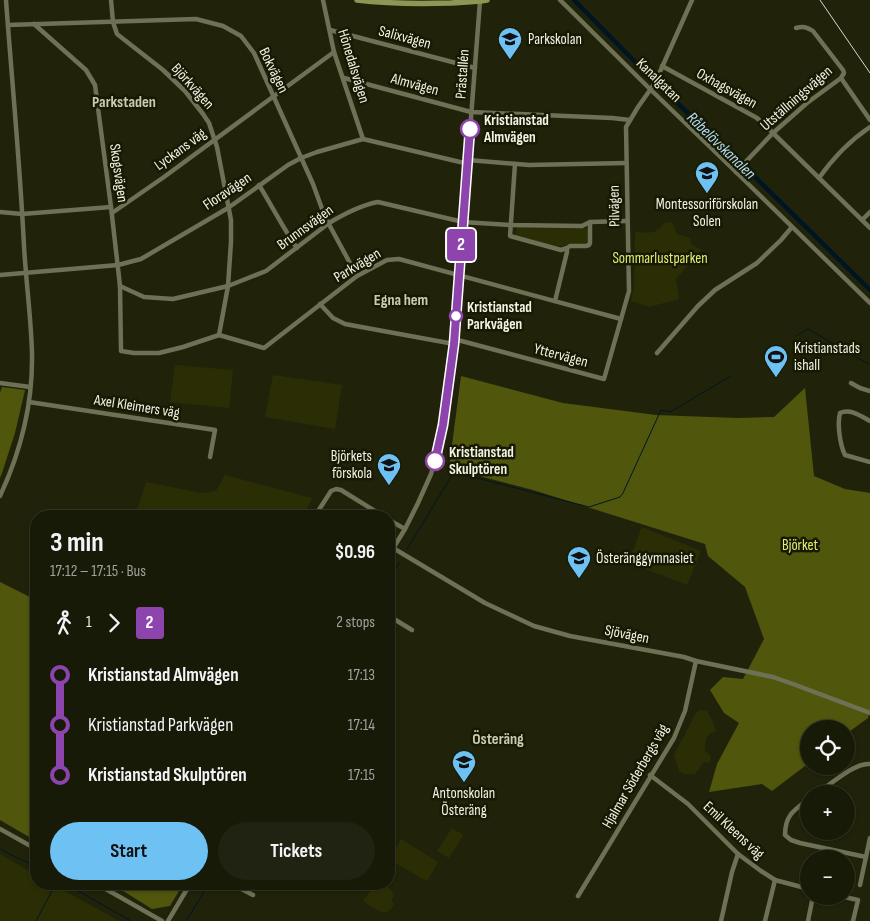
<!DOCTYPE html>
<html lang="en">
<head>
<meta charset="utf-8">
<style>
	:root { --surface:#181a08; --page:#212312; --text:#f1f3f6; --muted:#9fa19c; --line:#363829; --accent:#6dc2f3 }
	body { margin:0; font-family:"Sofia Sans Condensed",sans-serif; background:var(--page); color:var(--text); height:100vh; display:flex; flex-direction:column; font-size:19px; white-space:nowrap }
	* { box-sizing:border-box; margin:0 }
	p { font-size:16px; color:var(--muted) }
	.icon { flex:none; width:28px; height:28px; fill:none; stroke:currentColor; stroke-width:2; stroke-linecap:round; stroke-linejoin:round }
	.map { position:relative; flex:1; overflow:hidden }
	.drawer { position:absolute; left:30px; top:510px; width:365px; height:380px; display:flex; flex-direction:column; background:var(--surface); border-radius:20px; box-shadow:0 1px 4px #0004,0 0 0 1px var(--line) }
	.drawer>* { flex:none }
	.badge { padding:0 10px; border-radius:4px; font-size:18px; line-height:32px }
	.buttons { position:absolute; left:800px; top:720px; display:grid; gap:10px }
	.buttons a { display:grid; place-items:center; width:55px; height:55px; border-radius:50%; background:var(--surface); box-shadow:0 1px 4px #0004,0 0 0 1px var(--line); font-size:25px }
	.map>.badge { position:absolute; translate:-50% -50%; box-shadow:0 0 0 2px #fff }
	.legs { display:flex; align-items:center; gap:8px; height:55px; padding:0 20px; font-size:16px }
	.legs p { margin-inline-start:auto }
	.headline { display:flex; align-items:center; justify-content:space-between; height:85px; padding:0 20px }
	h1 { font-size:28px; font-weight:700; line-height:38px }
	.cta { display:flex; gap:10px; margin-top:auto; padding:10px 20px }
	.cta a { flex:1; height:58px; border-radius:30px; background:var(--accent); color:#111; font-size:20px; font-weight:700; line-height:58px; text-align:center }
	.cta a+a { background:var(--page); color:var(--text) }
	ul { padding:0 20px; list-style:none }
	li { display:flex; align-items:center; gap:18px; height:50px; font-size:19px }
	li i { display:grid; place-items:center; width:8px; height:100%; margin:0 6px; background:currentColor }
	li i::after { content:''; width:12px; height:12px; margin:-6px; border:4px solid; border-radius:50%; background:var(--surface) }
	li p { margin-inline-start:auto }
	li:first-child i { background:linear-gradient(#0000 50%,currentColor 0) }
	li:last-child i { background:linear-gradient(currentColor 50%,#0000 0) }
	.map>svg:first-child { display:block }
</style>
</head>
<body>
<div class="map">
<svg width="870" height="921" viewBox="0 0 870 921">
	<rect width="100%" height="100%" fill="#20230a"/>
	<g fill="#2b2e05">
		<path d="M672,222L677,234L690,238L691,244L701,250L676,279L679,299L649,307L631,301L634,287L635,232C647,233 657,235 664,223Z"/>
		<path d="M517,227L586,228L588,230V242L587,244H569L558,247L515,235Z"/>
		<path d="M175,365L233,370L229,408L170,402Z"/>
		<path d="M273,375L342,385L335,429L265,417Z"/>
		<path d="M225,475L312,498L304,516H135L146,482L201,493L216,491Z"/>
		<path d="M642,527L701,551L687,585L628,562Z"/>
		<path d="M700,710L707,711L712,720L716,731C706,735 705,739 705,750L711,756L710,762L703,763L695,774H684L679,771L674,755L696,713Z"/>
		<path d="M452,828L463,835L449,858L437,851Z"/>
		<path d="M401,839L438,862L427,881L390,860Z"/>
		<path d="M0,854L36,875V884H52L119,921H0Z"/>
		<path d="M379,884H385L391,890L394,895L391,900L394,904L391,909L385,913L373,908L363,901L370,891Z"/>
	</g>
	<g fill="#51560d">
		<path d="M461,376L563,403L656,415L737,418L774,417L805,388L814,476L845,489L870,493V710L868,718L846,734V729H809V763L772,791L762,784L709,792L717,764L739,723L724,713L710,690L723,677L743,679L764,639L745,587L708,556L705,544L533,490L449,468Z"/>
		<path d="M2,387L25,390L15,433L2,473L0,478V393Z"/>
		<path d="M0,582L36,600V841L0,820Z"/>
		<path d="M112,884H183L170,906L152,909Z"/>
	</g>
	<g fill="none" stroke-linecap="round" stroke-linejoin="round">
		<g stroke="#001524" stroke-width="1">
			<path d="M796,336L808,329L870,365"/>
			<path d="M407,549L454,472L589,507L620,497L623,493L661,410L670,412L731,376"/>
			<path d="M389,580L399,563"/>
			<path d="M0,849C12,856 24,860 36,867"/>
			<path d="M66,884L131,921"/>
			<path d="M36,921L54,887"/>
			<path d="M186,921L209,884"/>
		</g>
		<path stroke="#001524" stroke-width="4.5" d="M574,0L648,75L755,177L870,290"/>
		<g stroke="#6e7156" stroke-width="4.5">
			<path d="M111,0L113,22L117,34L163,70L185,91L203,114L209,123L217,147L231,220V242L228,286L219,335"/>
			<path d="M323,0L334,52L363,139"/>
			<path d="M560,0L651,90L736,172L870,303"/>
			<path d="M34,24L86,70L95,85L111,207L120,286L121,351L134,353H159L183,347L219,335L264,348L357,276L387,260L399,259L621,319"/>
			<path d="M8,25L196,19L223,26L241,36L254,53L313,184L325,217L357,276"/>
			<path d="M330,30L475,68"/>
			<path d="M662,66L757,118L773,133L870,228"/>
			<path d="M344,78L471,112L612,118L630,120"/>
			<path d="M841,78L870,120"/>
			<path d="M468,160L529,165L626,163"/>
			<path d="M515,164L510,236L561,250L567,248L570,246H586L589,245L590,243V222"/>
			<path d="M736,172L773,133L807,103L841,78L844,73L843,70L813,31C807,27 803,26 796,28"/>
			<path d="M819,178C833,158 849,141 870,127"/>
			<path d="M259,185C272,206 283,228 297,248"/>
			<path d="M0,212L22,214L111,207"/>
			<path d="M112,213L164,177L334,52"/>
			<path d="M862,220L870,212"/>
			<path d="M0,275L118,265L141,259L228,208L288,165L301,158L317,152L363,139L460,162L467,163"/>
			<path d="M120,286L144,297L173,299L228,286L266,271L329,223C344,214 361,205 378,202L463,222L510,225L582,226L590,222L627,221"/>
			<path d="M555,301L567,252V248"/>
			<path d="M320,304L333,318L345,324L454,344"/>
			<path d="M454,339L604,379L629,291L626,127L638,107L655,83L692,0"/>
			<path d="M657,353L698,306L715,290L757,263L781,240L792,227"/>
			<path d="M0,383L30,387"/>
			<path d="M851,383L860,388L870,391"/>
			<path d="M29,402L215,430L210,457"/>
			<path d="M870,421C861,416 850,408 840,413C837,424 840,445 845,455L870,462"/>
			<path d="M0,496C21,451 33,402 32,353C31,317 26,282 24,246C20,164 12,82 6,0"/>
			<path d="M315,516L331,491L336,489L341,490L383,516"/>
			<path d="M389,520L405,529"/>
			<path d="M393,548L485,603L534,626L570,636L684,657L696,661L773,677L793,684L870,713"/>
			<path d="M389,555L405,529L418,503L431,474L440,442L443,425L454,339L480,1"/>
			<path d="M389,616L412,630"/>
			<path d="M650,775L688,804L738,854L761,871L775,880L809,889"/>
			<path d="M816,794C830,785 855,762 870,764"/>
			<path d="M809,799C794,810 785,815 785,835L791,840L800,843L866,857"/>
			<path d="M0,829L36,849"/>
			<path d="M97,884L162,921"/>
			<path d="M232,884L253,895"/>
			<path d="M860,885L870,838"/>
			<path d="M578,896L674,738L685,711L696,661"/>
			<path d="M840,896L858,900L853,921"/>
			<path d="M168,921L190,884"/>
			<path d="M721,921L732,872L738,854"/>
			<path d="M765,921L775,880"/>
			<path d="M808,921L813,896"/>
		</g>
		<path stroke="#8f9555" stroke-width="5.5" d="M357,0C389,4 419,4 451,3C463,2 475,2 487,0"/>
		<path stroke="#d8daca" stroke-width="1" d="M820,0L870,73"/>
	</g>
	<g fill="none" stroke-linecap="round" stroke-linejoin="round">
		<g stroke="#fff" stroke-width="11">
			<path id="line-1" d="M435,461L443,425L454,344L470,129"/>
		</g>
		<use href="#line-1" stroke="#8e44ad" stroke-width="8"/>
	</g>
	<defs>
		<g id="school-pin" transform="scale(1.25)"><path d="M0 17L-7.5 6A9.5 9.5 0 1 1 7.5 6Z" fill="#6dc2f3" stroke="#171903"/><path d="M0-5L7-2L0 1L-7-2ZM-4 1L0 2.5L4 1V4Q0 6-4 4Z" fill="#111"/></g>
		<g id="stadium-pin" transform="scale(1.25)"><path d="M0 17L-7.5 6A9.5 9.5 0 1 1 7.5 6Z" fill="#6dc2f3" stroke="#171903"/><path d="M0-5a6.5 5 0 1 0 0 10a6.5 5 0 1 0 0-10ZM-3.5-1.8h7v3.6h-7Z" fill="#111"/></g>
	</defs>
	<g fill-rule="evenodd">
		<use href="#school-pin" x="510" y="39"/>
		<use href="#school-pin" x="707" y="173"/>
		<use href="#stadium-pin" x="776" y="357"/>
		<use href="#school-pin" x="389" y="465"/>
		<use href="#school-pin" x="579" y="558"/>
		<use href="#school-pin" x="464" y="762"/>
	</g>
	<g fill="#fff" stroke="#8e44ad" stroke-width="2.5">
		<circle cx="470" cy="129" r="9"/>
		<circle cx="456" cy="316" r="6"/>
		<circle cx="435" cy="461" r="9"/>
	</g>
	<g text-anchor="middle" stroke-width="5" stroke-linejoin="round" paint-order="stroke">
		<g font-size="15" fill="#f1f3e4" stroke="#171903">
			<text transform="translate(405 37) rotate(15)" y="5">Salixvägen</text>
			<text transform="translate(354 66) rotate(73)" y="5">Hönedalsvägen</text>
			<text transform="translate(274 70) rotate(64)" y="5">Bokvägen</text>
			<text transform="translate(462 74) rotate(-86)" y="5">Prästallén</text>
			<text transform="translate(659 80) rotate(44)" y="5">Kanalgatan</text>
			<text transform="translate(415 84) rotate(15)" y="5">Almvägen</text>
			<text transform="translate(193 86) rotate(48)" y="5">Björkvägen</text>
			<text transform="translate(727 88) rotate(29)" y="5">Oxhagsvägen</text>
			<text transform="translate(796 98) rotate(-41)" y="5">Utställningsvägen</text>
			<text transform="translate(180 149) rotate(-36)" y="5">Lyckans väg</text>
			<text transform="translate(119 173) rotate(82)" y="5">Skogsvägen</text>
			<text transform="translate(227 191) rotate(-34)" y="5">Floravägen</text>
			<text transform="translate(614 206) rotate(-91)" y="5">Pilvägen</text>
			<text transform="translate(305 227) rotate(-36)" y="5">Brunnsvägen</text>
			<text transform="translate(357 265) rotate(-31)" y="5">Parkvägen</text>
			<text transform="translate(561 355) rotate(15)" y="5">Yttervägen</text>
			<text transform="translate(137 406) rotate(9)" y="5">Axel Kleimers väg</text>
			<text transform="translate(627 634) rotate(11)" y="5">Sjövägen</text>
			<text transform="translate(635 776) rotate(-60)" y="5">Hjalmar Söderbergs väg</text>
			<text transform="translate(734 830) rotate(43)" y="5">Emil Kleens väg</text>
		</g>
		<g font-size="15" fill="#f1f3e4" stroke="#171903" text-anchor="start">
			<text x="528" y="44">Parkskolan</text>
			<text x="707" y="209" text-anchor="middle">Montessoriförskolan<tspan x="707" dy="17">Solen</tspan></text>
			<text x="794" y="353">Kristianstads<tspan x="794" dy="17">ishall</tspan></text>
			<text x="372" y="461" text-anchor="end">Björkets<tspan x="372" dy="17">förskola</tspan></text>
			<text x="596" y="563">Österänggymnasiet</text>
			<text x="464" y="798" text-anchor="middle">Antonskolan<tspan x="464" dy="17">Österäng</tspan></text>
		</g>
		<g font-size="15" font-weight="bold" fill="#f1f3e4" stroke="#171903" text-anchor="start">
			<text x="484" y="125">Kristianstad<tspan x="484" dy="17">Almvägen</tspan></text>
			<text x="467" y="312">Kristianstad<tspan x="467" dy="17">Parkvägen</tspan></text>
			<text x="449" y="457">Kristianstad<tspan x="449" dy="17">Skulptören</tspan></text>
		</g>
		<g font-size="15" fill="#e2ed76" stroke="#171903">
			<text x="660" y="263">Sommarlustparken</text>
			<text x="800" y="550">Björket</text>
		</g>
		<g font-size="16" font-weight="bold" fill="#c9cdaf" stroke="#171903">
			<text x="124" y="107">Parkstaden</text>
			<text x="401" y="305">Egna hem</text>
			<text x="498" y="744">Österäng</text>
		</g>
		<g font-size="16" font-style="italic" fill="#b3def8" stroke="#171903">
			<text transform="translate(722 145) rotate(44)" y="6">Råbelövskanalen</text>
		</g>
	</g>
</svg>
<div class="buttons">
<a><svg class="icon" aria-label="locate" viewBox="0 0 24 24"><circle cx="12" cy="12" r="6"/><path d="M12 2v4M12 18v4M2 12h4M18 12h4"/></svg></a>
<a>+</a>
<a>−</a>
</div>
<b class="badge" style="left:461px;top:245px;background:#8e44ad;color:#fff">2</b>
<section class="drawer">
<div class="headline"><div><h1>3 min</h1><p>17:12 – 17:15 · Bus</p></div><b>$0.96</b></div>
<div class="legs"><svg class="icon" aria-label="walk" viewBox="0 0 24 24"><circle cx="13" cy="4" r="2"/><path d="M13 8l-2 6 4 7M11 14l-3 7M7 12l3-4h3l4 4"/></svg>1<svg class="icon" aria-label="forward" viewBox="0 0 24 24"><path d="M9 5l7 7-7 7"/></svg><b class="badge" style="background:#8e44ad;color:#fff">2</b><p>2 stops</p></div>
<ul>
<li><i style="color:#8e44ad"></i><b>Kristianstad Almvägen</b><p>17:13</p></li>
<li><i style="color:#8e44ad"></i><span>Kristianstad Parkvägen</span><p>17:14</p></li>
<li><i style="color:#8e44ad"></i><b>Kristianstad Skulptören</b><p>17:15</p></li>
</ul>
<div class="cta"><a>Start</a><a>Tickets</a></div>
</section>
</div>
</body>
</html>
